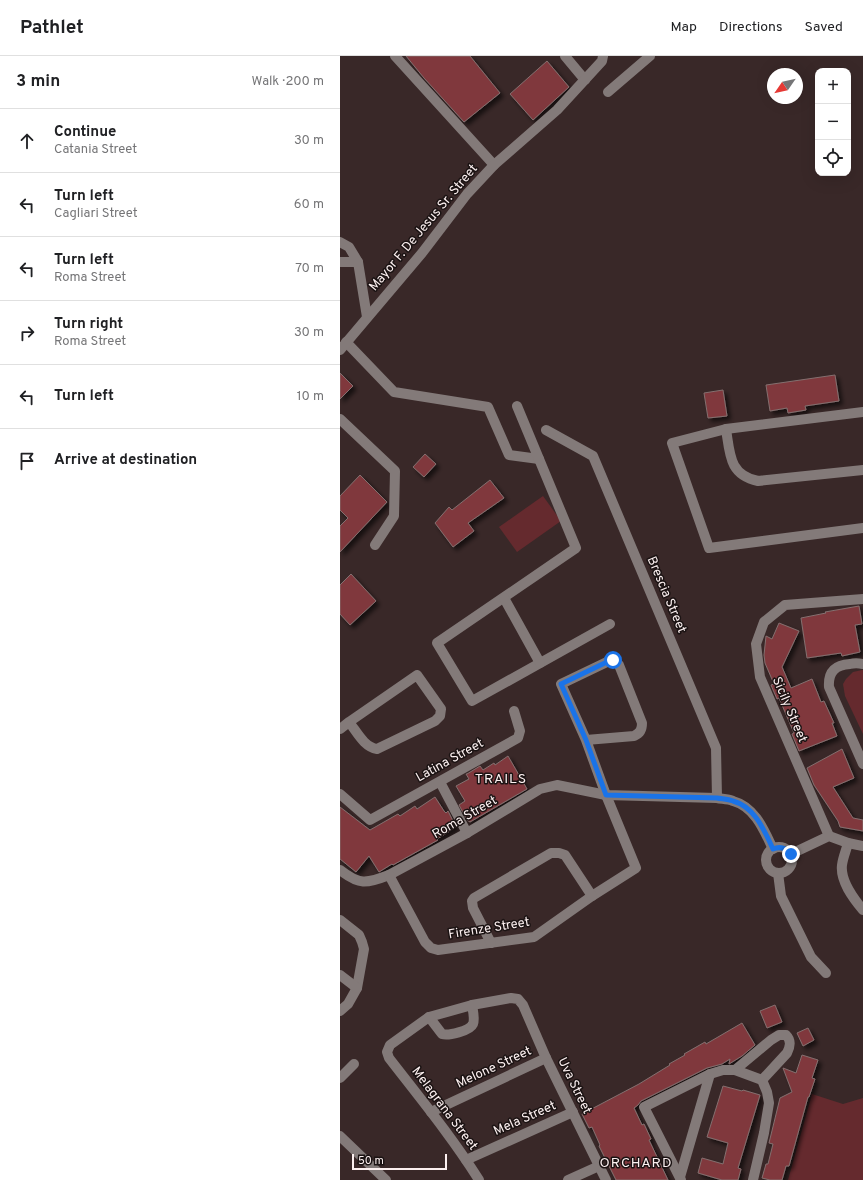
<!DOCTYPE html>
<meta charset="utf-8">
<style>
:root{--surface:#fff;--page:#f2f2f2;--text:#202124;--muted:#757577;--line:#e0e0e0}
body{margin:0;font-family:Overpass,sans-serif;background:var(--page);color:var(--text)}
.controls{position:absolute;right:12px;top:12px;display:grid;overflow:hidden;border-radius:8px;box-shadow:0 4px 16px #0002}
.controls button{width:36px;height:36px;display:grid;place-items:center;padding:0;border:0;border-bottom:1px solid var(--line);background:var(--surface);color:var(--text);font:20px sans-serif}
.compass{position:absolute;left:427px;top:12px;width:36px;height:36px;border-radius:50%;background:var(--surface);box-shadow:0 4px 16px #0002;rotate:236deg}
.scale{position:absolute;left:12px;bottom:10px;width:95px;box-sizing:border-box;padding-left:4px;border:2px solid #fcf0f0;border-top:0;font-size:11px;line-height:14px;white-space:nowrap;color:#fcf0f0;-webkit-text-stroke:3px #1b1313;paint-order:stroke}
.stop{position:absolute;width:12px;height:12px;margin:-9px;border:3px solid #1a73e8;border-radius:50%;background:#fff}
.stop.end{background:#1a73e8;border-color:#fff;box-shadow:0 1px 4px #0008}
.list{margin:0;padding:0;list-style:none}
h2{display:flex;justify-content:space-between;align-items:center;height:52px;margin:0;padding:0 16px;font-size:17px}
h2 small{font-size:13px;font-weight:400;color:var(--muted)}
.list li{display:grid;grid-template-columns:26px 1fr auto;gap:12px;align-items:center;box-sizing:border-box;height:64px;padding:0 16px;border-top:1px solid var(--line)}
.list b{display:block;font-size:15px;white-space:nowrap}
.list p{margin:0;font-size:13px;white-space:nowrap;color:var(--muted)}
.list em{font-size:13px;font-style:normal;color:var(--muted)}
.icon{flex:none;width:22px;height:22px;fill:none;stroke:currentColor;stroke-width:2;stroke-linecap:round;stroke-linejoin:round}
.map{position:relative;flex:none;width:523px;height:1124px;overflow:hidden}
header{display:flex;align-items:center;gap:24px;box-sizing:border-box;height:56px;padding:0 20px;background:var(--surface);border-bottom:1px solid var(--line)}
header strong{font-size:19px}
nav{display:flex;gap:22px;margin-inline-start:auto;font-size:14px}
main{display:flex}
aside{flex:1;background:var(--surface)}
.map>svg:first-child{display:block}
.green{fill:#652a2e}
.building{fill:#80393d;stroke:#846f6f;filter:url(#shadow)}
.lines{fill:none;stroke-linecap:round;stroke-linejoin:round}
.minor{stroke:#837a79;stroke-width:10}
.route{stroke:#1a73e8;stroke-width:5}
.labels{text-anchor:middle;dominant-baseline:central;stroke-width:3;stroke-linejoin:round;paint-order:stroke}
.street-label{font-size:13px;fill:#fcf0f0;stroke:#1b1313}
.neighbourhood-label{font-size:14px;letter-spacing:1px;fill:#fcf0f0;stroke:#1b1313}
</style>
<header>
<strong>Pathlet</strong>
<nav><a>Map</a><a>Directions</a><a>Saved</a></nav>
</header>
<main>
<aside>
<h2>3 min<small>Walk · 200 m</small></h2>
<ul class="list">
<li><svg class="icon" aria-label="ahead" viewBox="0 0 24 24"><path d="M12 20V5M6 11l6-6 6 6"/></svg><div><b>Continue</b><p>Catania Street</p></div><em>30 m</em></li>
<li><svg class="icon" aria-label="left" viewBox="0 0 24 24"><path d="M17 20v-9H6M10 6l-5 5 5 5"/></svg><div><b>Turn left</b><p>Cagliari Street</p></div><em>60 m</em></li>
<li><svg class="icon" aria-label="left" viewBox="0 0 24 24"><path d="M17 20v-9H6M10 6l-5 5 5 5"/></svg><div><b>Turn left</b><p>Roma Street</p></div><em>70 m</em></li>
<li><svg class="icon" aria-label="right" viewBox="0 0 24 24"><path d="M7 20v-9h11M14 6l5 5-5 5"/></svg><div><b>Turn right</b><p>Roma Street</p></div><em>30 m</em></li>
<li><svg class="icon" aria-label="left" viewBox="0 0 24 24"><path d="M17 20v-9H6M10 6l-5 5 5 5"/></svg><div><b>Turn left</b></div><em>10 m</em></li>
<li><svg class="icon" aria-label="arrive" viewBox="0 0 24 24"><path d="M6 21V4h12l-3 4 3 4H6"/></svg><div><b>Arrive at destination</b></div></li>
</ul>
</aside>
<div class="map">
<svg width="523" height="1124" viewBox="0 0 523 1124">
<defs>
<filter id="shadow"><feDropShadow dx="3.5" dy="3.5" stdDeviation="2" flood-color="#0009"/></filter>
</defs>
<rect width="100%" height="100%" fill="#392828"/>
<g class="green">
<path d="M203,440L221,465L177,496L159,471Z"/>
<path d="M522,614H523V678L505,640L503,628L506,623L513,616Z"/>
<path d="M472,1038L503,1048L523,1042V1124H448Z"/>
</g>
<g class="building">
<path d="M66,0H130L160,37L124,66L84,22Z"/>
<path d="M207,5L229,31L193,64L170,38Z"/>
<path d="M0,317L13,330L0,343Z"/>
<path d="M495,319L499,345L465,350L466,354L448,357L447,352L430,355L426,329Z"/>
<path d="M383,334L387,360L368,362L364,337Z"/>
<path d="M85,398L96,408L84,421L73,411Z"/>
<path d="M20,419L47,446L0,496V470L8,462L0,454V440Z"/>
<path d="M150,424L164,442L128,467L134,475L113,491L95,467L109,451L112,454Z"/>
<path d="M11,518L36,545L10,569L0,558V529Z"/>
<path d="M519,550L522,568L515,569L520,596L502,600L501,597L467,602L461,562L486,557L485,556Z"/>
<path d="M439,567L459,575L442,611L451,632L472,623L481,646L484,645L494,667H492L497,680L459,695L452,678L454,677L439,642L437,643L431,629L434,628L425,607L424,599L426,580L432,583Z"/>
<path d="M502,693L514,722L493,731L513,762L523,764V775L500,771L498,765L474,729L467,712Z"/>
<path d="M168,700L187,733L130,766L127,764L119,749L125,745L116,730L129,723L126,718H127L140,710L143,714L154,707L155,709Z"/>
<path d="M95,741L104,755L106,757L108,755L116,771L97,783L98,784L53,809L52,808L39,816L29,800L16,816L0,803V751L30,774L58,758L60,760L75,750L77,753Z"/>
<path d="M435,949L442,966L427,972L420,955Z"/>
<path d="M402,967L415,989L402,1000L389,1008L390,1003L382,1008L367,1012L301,1045L298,1049L294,1052L302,1069L304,1068L311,1083L309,1084L328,1124H276L259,1090L260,1089L252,1071L249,1072L242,1058L299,1028L330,1009L329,1008L345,999L344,998L365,986L366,988Z"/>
<path d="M468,972L474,984L463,990L457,977Z"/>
<path d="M462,999L478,1004L472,1022L475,1023L469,1041H468L449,1110H446L442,1124H430L422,1122L426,1108H428L433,1088L429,1087L440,1042L452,1036L443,1012L456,1017Z"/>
<path d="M383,1030L402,1035L403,1034L420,1039L398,1112L401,1113L398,1124H382L358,1117L362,1102L383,1108L388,1087L367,1081Z"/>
</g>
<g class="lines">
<g class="minor">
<path d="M55,0L154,109"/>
<path d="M225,0L245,24"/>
<path d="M268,36L310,0"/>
<path d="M0,186L9,191L18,206L27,261"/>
<path d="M0,206H18"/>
<path d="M6,286L54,336L148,351L169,399L199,403"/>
<path d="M0,294L82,197L127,138L154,109L217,54L262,5L263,0"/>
<path d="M177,350L236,492L97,587L132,645L270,568"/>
<path d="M523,356L386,373L332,387L369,492L523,472"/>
<path d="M0,363L55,415L54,460L35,489"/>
<path d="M386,373C390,398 389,419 418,425L523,414"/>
<path d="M206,374L253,400L376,692L377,742"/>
<path d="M164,542L200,607"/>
<path d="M523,608C518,607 514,607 510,608C495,609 488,616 489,631L523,708"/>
<path d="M0,673L9,666L77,619L101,653L100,660L95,665L37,693C24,691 17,676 9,666"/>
<path d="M100,726L127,777"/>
<path d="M0,738L30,764L178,682L180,675L174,655"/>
<path d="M489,780L420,621L416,588L424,566L445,549L523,543"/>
<path d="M508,787C506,795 503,801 502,809C500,825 513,842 523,854"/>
<circle cx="439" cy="804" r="13"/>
<path d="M451,798L489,780L508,787L523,790"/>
<path d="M0,814C19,829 26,828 49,819L127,777L200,733L217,729L266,739L377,742C382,743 388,743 393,745C415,751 424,774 433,793"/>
<path d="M438,817L441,840L471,901L486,917"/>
<path d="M49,819L85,886L91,892L98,894L194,881L252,840L296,812L266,739L246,684L221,628L269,605C274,604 276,605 279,609L302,667C302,674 300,677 294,680L246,684"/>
<path d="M0,864L19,879L22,886L24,893L17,932L8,948L0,955"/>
<path d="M151,887L133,852L132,845L134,842L211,797H219L225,799L252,840"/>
<path d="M0,919L17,932"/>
<path d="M89,961L102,978C108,980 130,975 133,968C135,963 133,955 132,949"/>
<path d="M395,1014L431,984L439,979H446C452,985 450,991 447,997L422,1024"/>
<path d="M0,1022L14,1008"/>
<path d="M91,1056L206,1002"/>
<path d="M0,1080L46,1124"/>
<path d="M126,1104L233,1056"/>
<path d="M340,1121L370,1018"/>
<path d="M139,1124C112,1081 80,1042 49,1002L47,996L50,989L89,961L132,949L171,942L178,943L183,949L206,1002L266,1124"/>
<path d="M228,1124L259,1110"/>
<path d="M341,1124L304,1051L370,1018L383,1014H395L422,1024L427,1036L429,1047L424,1077L413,1124"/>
</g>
</g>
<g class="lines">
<path class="route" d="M273,604L269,605L221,628L246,684L266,739L377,742C382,743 388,743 393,745C415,751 424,774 433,793C440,790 446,792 451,798"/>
</g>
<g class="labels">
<g class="street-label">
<text transform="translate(84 172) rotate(-50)">Mayor F. De Jesus Sr. Street</text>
<text transform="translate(326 539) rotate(67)">Brescia Street</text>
<text transform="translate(449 654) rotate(67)">Sicily Street</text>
<text transform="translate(110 705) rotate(-29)">Latina Street</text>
<text transform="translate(125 762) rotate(-30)">Roma Street</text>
<text transform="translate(149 873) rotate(-9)">Firenze Street</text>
<text transform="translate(154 1012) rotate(-25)">Melone Street</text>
<text transform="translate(234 1030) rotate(64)">Uva Street</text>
<text transform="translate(104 1053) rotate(53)">Melagrana Street</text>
<text transform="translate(185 1063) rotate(-24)">Mela Street</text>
</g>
<g class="neighbourhood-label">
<text x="161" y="723">TRAILS</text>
<text x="296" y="1107">ORCHARD</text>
</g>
</g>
</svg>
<div class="controls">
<button>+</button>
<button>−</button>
<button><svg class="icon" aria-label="locate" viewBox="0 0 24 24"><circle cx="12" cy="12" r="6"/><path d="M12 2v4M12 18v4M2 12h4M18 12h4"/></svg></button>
</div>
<svg class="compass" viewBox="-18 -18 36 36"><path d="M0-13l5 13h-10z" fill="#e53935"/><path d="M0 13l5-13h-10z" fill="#757577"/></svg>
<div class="scale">50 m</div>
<div class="stop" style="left:273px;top:604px"></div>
<div class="stop end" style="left:451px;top:798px"></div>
</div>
</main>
